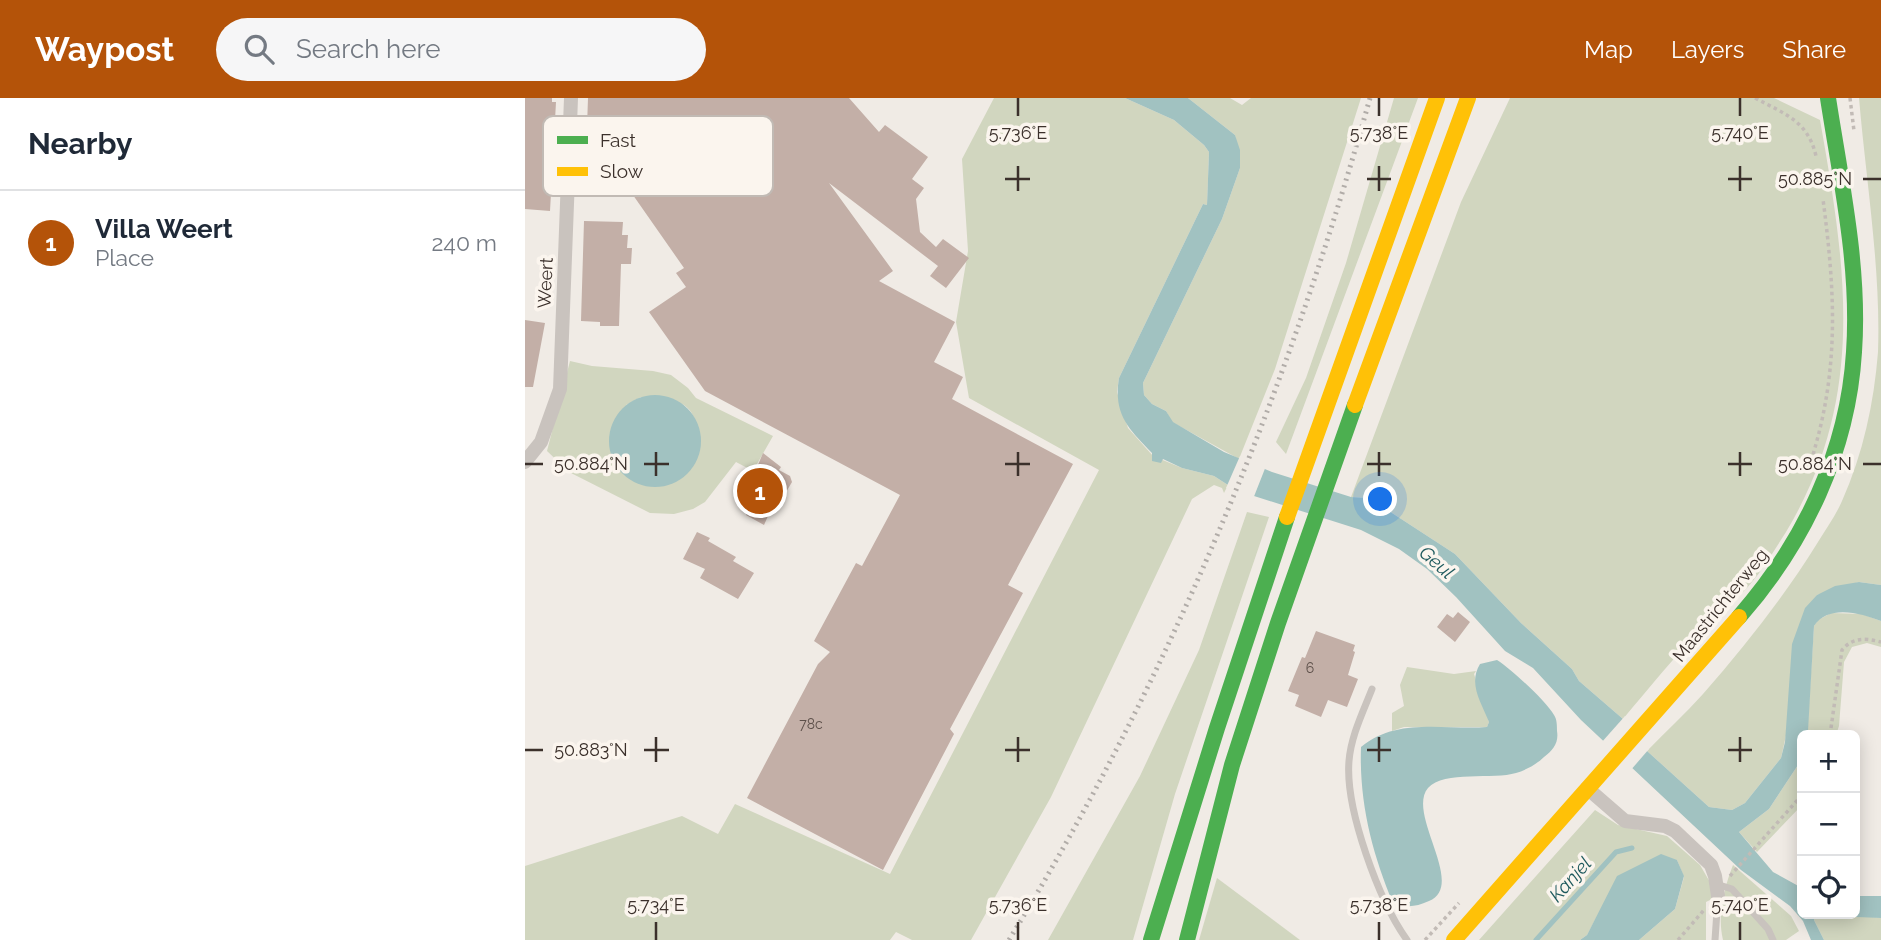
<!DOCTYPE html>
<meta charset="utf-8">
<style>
:root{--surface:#fff;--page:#f6f6f7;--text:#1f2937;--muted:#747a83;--line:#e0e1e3;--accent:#b45309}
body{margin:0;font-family:Raleway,sans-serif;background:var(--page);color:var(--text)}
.controls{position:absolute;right:21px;bottom:21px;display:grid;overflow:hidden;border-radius:10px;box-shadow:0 4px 18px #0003}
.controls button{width:63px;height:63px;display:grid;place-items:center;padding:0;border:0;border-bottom:2px solid var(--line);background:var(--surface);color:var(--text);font:35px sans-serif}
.you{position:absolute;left:856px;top:402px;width:24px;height:24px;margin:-18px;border:5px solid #fff;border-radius:50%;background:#1a73e8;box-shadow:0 0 0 10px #1a73e833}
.badge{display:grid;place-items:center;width:46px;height:46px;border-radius:50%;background:var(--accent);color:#fff;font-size:23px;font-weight:700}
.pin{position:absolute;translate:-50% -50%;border:4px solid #fff;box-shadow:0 2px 7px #0006}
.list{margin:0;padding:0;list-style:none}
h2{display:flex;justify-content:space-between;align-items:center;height:91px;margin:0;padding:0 28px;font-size:30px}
h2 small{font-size:23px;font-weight:400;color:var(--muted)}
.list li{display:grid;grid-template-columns:46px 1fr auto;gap:21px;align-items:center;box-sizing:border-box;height:105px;padding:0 28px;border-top:2px solid var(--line)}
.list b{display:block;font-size:26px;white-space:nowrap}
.list p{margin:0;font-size:23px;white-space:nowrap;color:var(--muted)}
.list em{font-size:23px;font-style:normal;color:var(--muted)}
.icon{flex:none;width:38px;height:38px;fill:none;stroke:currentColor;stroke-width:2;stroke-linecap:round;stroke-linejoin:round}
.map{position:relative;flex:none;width:1356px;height:842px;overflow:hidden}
header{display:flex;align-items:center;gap:42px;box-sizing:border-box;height:98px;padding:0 35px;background:var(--accent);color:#fff}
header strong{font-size:33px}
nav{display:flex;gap:38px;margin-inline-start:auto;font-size:24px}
.search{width:490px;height:63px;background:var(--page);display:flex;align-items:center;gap:18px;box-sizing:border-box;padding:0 24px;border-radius:38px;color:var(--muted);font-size:26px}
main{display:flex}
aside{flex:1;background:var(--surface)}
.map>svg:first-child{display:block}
.green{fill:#d1d6bf;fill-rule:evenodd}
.water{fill:#a1c2c1}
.pier{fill:#f0ebe5}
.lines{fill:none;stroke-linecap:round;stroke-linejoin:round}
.stream{stroke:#a1c2c1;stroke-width:5}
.building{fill:#c3afa7}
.path{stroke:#c2bbb6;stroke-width:3.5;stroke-dasharray:3.5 3.5;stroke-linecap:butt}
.lane{stroke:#c9c3be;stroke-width:7}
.street{stroke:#c9c3be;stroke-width:14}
.fast{stroke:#4caf50;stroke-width:16}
.slow{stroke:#ffc107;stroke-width:16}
.rail{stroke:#b1aca8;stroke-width:5;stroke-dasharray:2 5;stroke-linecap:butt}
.ticks{fill:none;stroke:#3b302b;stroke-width:2.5}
.labels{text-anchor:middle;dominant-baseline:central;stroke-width:7;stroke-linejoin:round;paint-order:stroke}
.number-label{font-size:14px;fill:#5d504a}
.street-label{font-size:18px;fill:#3b302b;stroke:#fbf5ee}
.water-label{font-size:19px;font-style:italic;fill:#1f5a5e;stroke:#fbf5ee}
.key{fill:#fbf5ee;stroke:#c1bab4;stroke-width:2}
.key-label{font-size:19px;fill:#3b302b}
.ticks-label{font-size:18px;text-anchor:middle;fill:#3b302b;stroke:#fbf5ee;stroke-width:7;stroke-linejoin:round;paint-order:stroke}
</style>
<header>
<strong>Waypost</strong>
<div class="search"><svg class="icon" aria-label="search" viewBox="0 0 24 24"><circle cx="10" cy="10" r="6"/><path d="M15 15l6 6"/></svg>Search here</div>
<nav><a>Map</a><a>Layers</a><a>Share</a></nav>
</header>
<main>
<aside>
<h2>Nearby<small></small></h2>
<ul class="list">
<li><span class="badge">1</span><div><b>Villa Weert</b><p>Place</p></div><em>240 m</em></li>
</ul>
</aside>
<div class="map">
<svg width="1356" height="842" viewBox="0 0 1356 842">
<rect width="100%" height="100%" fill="#f0ebe5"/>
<g class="green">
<path d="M469,0H600L649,22L679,47L684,54L682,107L678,106L594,280L592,294L603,330L628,358L657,370L689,378L703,387L699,395L697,390L689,387L667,401L526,699L446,842H387L371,834L365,842H0V768L157,718L193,736L210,706L365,776L574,372L444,300L431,224L443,153L437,61Z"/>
<path d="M663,0H705L717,7L726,0H836L750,271L714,361L647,324L641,313L627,306L619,297L618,285L697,121L715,70L710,37Z"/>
<path d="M869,0H893L761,356L751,344L781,280L821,165Z"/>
<path d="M985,0H1249L1295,22C1321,169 1342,299 1261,434C1248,454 1235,477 1218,494C1206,507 1191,517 1178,529C1150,558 1124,590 1098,621L1054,583L1047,571L996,525L930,456L844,400L826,399L936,104Z"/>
<path d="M1334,0H1356V487L1334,484L1292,497L1256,660L1220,705L1207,712L1184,709L1122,653C1140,634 1160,616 1178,596C1220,548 1259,499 1293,444C1301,431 1311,417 1317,403C1338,356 1349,305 1353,254C1356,172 1341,82 1334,0Z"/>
<path d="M45,263L67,268L128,273L146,277L163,290L171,300L248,338L228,373L211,364L180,404L168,411L149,416L125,415L44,374L22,353ZM116,299C128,301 149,301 159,307C168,313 170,322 172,331C180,359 163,381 136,388L101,307Z"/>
<path d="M722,414L744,419L650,696L608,842H523L615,678L674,552Z"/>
<path d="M1306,515L1337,516L1356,523V549L1342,545L1327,549L1319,564L1314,628L1311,637H1282L1289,528L1293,522Z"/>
<path d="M882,569L929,576L951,573L949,576L964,624L962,629H879L867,633V615L879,608L875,587Z"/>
<path d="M1277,656V707L1232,754L1214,734L1244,711L1273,667Z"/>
<path d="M1070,712L1093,727L1142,738L1175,767L1193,798L1181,804V842H1114L1150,811L1159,779L1152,762L1077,809L1062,837L1055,842H954Z"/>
<path d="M1208,767L1266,818L1274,833L1261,842H1198C1192,817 1199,790 1208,767Z"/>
<path d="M692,780L775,842H674Z"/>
<path d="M1290,816C1312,816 1334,817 1356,820V842H1299L1289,822Z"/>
</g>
<g class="water">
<path d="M600,0H663L710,37L715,52V70L697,121L618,285L619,297L627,306L641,313L648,324L699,354L747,374L826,399L844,400L930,456L996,525L1047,571L1054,583L1098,621L1122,653L1184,709L1207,712L1220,705L1256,660L1260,644L1267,546L1280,510L1292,497L1310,488L1334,484L1356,487V523C1336,515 1303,506 1289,528L1283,633L1282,637H1277V656L1273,667L1244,711L1214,734L1248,774L1277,790V816H1290L1289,822L1299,842H1286L1278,823L1265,808L1216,772L1056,622L1008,570L980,553L931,499L902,471L874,451L836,432L729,398L703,387L689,378L657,370L638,361L636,365L627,363V355C604,331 588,317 594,280L678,106L682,107L684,54L679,47L649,22Z"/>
<circle cx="130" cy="343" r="46"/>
<path d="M972,562C986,571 1021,603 1029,617C1032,621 1032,628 1032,633C1034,645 1028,652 1019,659C1012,666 1001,672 991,675C969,682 919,672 903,690C881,716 942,787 904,803C890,809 882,810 868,805C847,755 834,704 836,649C872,619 918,632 962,629L964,624C956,604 943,586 955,566Z"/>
<path d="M1136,756L1152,762L1159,778L1150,811L1114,842H1055L1062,837L1092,778Z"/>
<path d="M1330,798H1356V820L1332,819L1321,816H1330Z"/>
</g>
<g class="pier">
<path d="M715,358L741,368L728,401L701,390Z"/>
<path d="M1100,618L1124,651L1105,673L1076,645Z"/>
</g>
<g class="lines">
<path class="stream" d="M1011,842L1091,754L1107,750"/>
</g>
<g class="building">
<path d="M0,0H27V4H31L25,113L0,111Z"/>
<path d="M63,0H324L354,34L360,27L403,59L387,81L399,90L391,101L395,134L411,149L418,141L444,160L421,190L405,178L413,168L304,85L368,173L354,183L430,224L409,264L438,279L427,301L548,366L483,487L498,495L425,631L429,636L358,772L222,700L293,566L305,554L289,543L331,465L337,468L375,397L180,293L124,214L161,189L151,175L159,170L87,67L111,50L93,24L83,30L75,18L62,29Z"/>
<path d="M59,123L98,124L97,137H103L102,150H107L106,166H96L94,228H75V224L56,223Z"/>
<path d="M0,222L20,225L8,289H0Z"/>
<path d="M238,355L256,369L254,372L265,378L267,384L248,416L243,418L239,427L221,417L225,411L210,402L219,385L224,388Z"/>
<path d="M172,434L185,440L183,443L211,459L208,463L229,475L213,501L175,480L180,471L158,461Z"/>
<path d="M933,514L945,524L930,544L912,529L922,516L928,520Z"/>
<path d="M791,533L830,547L828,553L830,554L823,577L833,581L822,609L803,602L796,619L770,608L774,597L763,593L777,559L780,560Z"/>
</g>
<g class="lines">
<g class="path">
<path d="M1230,0C1260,16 1283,23 1291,58"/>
<path d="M1325,0L1329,33"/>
<path d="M1286,363C1315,271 1310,194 1298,101"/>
<path d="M1305,637L1317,552C1328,539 1340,540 1356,544"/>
<path d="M1205,778L1277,697"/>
<path d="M900,842L934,805"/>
<path d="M1153,842L1179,812"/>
</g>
<g class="lane">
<path d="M847,591C838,614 826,638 824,663C820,711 854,803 882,842"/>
<path d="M1191,786L1207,791L1243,831L1248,842"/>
<path d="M1190,842L1193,798"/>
</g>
<g class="street">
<path d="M0,364L16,344L35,291L46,0"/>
<path d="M1062,690L1100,723L1140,728L1150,733L1186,767L1190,778L1193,798"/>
</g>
<g class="fast">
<path d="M1214,519C1279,445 1323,353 1329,254C1335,169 1316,84 1303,0"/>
<path d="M626,842L692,630L762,419"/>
<path d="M662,842L707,667L753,525L830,307"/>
</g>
<g class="slow">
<path d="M830,307L943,0"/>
<path d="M762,419L912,0"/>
<path d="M929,842L1214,519"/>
</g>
<path class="rail" d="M484,842C644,581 763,294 845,0"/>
</g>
<path class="ticks" d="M493,0V18M854,0V18M1215,0V18M493,68V93M854,68V93M1215,68V93M480,81H505M842,81H866M1203,81H1227M1338,81H1356M131,354V378M493,354V378M854,354V378M1215,354V378M0,366H18M119,366H144M480,366H505M842,366H866M1203,366H1227M1338,366H1356M131,639V664M493,639V664M854,639V664M1215,639V664M0,652H18M119,652H144M480,652H505M842,652H866M1203,652H1227M131,824V842M493,824V842M854,824V842M1215,824V842"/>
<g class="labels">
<g class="number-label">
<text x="785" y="570">6</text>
<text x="286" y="626">78c</text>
</g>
<g class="street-label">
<text transform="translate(20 185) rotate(-87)">Weert</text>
<text transform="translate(1195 507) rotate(-51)">Maastrichterweg</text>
</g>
<g class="water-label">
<text transform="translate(912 464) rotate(41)">Geul</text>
<text transform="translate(1045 781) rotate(-48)">Kanjel</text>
</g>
</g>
<rect x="18" y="18" width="230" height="80" rx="10" class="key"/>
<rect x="32" y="38" width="31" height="8" fill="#4caf50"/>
<rect x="32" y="69" width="31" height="9" fill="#ffc107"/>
<g class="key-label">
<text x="75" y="49">Fast</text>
<text x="75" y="80">Slow</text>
</g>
<g class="ticks-label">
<text x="493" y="41">5.736°E</text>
<text x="854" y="41">5.738°E</text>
<text x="1215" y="41">5.740°E</text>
<text x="1290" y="87">50.885°N</text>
<text x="66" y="372">50.884°N</text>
<text x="1290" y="372">50.884°N</text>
<text x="66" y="658">50.883°N</text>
<text x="131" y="813">5.734°E</text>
<text x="493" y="813">5.736°E</text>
<text x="854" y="813">5.738°E</text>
<text x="1215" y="813">5.740°E</text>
</g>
</svg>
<div class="controls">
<button>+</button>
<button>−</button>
<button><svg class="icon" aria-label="locate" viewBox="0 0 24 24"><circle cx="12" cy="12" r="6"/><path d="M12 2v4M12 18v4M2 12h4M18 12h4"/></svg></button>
</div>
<div class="you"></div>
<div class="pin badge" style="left:235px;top:393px">1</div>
</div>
</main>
